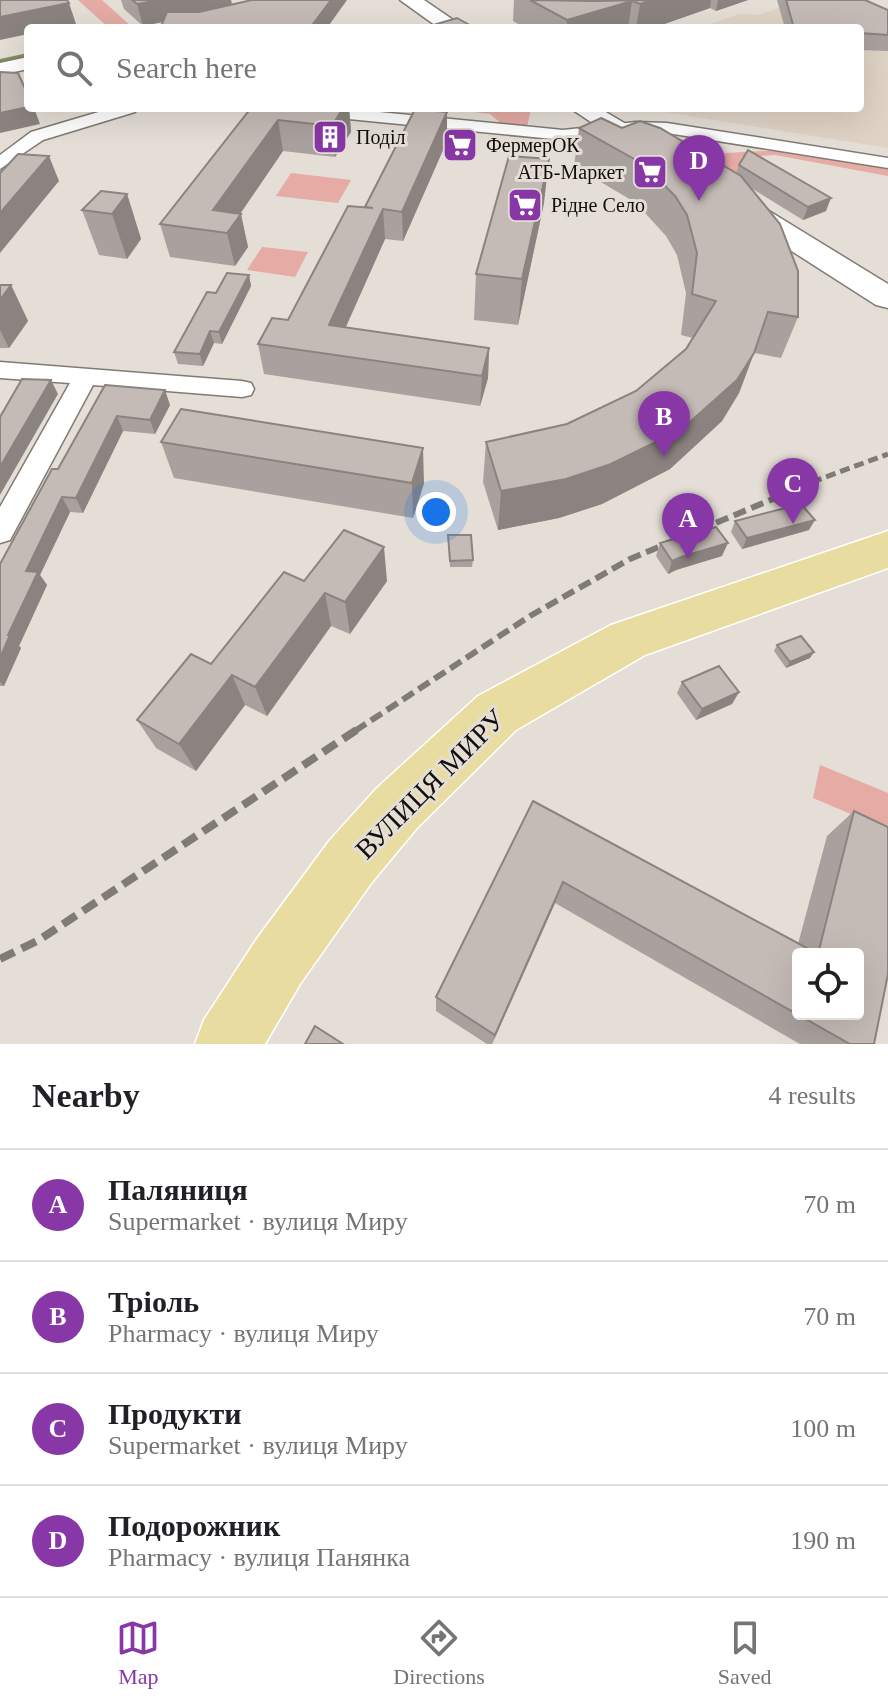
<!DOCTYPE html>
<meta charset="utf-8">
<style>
:root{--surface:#fff;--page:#f6f6f6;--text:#202124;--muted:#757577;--line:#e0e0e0;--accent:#8837a6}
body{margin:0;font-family:Georgia,serif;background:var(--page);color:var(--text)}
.controls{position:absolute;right:24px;bottom:24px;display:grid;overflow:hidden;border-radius:8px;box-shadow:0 8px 32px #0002}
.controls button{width:72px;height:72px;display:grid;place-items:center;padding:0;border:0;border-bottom:2px solid var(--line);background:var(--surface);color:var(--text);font:40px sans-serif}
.you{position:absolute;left:436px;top:512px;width:28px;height:28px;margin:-20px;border:6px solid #fff;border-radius:50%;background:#1a73e8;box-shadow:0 0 0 12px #1a73e833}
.badge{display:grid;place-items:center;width:52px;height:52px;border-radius:50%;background:var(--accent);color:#fff;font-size:26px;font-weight:700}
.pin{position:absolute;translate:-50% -66px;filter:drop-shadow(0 2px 4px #0008)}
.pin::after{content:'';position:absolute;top:42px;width:28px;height:24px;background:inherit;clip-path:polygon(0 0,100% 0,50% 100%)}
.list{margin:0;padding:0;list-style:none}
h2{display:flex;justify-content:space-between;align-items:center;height:104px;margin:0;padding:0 32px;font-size:34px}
h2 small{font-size:26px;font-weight:400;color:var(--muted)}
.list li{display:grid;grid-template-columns:52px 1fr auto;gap:24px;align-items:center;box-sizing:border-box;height:112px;padding:0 32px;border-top:2px solid var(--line)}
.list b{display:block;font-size:30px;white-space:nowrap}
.list p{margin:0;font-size:26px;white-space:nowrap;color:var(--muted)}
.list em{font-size:26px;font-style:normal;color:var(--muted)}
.icon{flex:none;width:44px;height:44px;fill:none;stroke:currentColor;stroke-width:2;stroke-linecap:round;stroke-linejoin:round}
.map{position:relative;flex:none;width:888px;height:1044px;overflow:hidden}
.search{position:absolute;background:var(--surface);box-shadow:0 8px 32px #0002;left:24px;right:24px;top:24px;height:88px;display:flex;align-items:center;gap:20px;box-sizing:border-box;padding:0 28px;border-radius:8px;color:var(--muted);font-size:30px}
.sheet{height:552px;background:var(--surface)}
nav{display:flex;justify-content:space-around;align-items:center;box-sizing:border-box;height:112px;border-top:2px solid var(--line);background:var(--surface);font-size:22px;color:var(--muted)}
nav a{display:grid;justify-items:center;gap:4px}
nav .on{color:var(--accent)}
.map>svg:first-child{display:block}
.built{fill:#dfd3c5}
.green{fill:#e5aba4}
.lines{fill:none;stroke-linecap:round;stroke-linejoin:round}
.stream{stroke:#82905a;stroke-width:4}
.minor-casing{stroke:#817b74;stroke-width:3}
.tertiary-casing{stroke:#817b74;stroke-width:3}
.secondary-casing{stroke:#817b74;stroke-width:3}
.primary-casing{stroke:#fff;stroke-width:3}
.minor{fill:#fff;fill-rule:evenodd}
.tertiary{fill:#fff;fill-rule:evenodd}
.secondary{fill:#fff;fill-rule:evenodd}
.primary{fill:#e9dca0;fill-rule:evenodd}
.rail-far2{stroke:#807b76;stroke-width:5;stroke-dasharray:10 5;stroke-linecap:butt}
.rail-far1{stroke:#807b76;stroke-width:6;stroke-dasharray:13 6;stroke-linecap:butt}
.rail{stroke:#807b76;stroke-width:8;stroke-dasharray:16 8;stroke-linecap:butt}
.wall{fill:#a9a19d}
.shaded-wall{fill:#8a837f}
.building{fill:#c5bbb6;stroke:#8a837f;stroke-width:2}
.labels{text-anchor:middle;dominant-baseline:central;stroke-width:6;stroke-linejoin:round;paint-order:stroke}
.far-poi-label{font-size:20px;fill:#120f0d;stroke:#e4ded6;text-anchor:start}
.near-street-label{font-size:28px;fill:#120f0d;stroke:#e4ded6}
</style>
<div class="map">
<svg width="888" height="1044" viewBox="0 0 888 1044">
<rect width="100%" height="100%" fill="#e4ded6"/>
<path class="built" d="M799,0L888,18V148L639,108H860V28H697L740,14L760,15Z"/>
<g class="green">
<path d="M78,0H102L131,26L109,28Z"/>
<path d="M475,108L531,109L527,127L503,125L490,114L474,112Z"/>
<path d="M782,150L888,168V176L775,155L741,157L757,167L726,177L686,155Z"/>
<path d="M291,173L351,180L338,203L276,196Z"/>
<path d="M262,247L308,252L295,277L247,270Z"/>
<path d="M820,765L888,793V830L813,798Z"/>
</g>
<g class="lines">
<path class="stream" d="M0,61L28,55"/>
<g class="minor-casing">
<g id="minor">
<path d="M112,108H137L135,112L43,140L0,169V155L31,132Z"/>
<path d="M279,108H338L563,130L636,122L667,123L888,158V168L667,133L636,132L563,140L287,113Z"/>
<path d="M0,362L242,381L251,383L254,389L251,395L242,397L93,385L10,540L0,543V507L70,383L0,378Z"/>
</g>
</g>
<g class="tertiary-casing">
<path id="tertiary" d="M28,57V69L0,75V63Z"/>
</g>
<g class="secondary-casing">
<g id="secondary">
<path d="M400,0H424L465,28H439Z"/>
<path d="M570,108H599L658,143L662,149L658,155H640Z"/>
<path d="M736,194L746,197L888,284V308L876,305L726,209L722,203L726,197Z"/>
</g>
</g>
<g class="primary-casing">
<path id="primary" d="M888,531V568L645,655L516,730L417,828L372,882L300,984L265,1044H195L204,1020L256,940L330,840L377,788L478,696L611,625Z"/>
</g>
<use href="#minor" class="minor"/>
<use href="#tertiary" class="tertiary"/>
<use href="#secondary" class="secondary"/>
<use href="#primary" class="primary"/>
<path class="rail-far2" d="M812,482L888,454"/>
<path class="rail-far1" d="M355,731L530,616L630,559L818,480"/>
<path class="rail" d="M0,959L39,940L358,729"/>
</g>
<g class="wall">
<path d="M121,0H231L232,4L327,28H162L163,22L143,26L124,9Z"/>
<path d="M514,0H748L716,11L710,8L653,28H525L513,21Z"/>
<path d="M777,0H865L888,10V51L860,50V28H785Z"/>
<path d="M251,108H349L351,132L335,157L283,151L240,214L248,247L235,266L170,257L160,224Z"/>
<path d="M447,112V141L403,241L385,239L345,328L489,348L488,378L480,406L264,374L258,344L288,320L365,207Z"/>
<path d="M579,128H622L736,173L739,165L826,211L803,220L751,188L798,317L781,358L754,353L739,393L722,421L670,469L602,504L559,518L498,530L483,482L486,442L567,424L636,391L686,349L693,338L681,335L686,293L677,255L666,236L636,203L574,166Z"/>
<path d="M127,194L141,239L127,259L99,255L82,210Z"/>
<path d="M544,203L518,325L474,320L476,274Z"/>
<path d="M249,275L251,286L222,344L214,343L203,366L178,364L174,352L216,293Z"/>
<path d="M0,285H11L28,321L9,348H0Z"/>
<path d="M105,385L170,405L155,434L123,431L83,513L70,512L40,575L47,585L19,646L21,648L4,686H0V564L58,469Z"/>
<path d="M161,442L424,483L413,518L174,478Z"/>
<path d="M735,521L809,530L742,549L731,532Z"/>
<path d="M448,535L473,560L472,567H450Z"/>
<path d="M660,543L722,556L676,570L668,574L656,556Z"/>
<path d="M304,581H387L350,634L331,626L267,716L245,705L196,771L156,748L137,720L211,664Z"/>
<path d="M777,645L810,658L786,668L774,651Z"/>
<path d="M682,682L739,692L732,704L696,720L677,693Z"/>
<path d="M533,801L798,944L827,836L854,811L874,1044H800L555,903L492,1044H487L436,1011V997Z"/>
</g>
<g class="shaded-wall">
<path d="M159,0H231L232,7L143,26L137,4Z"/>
<path d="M331,0H347L327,28H310Z"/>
<path d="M566,0H642L632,1L628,28H567Z"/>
<path d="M652,0H711L710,8L653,28H636L640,4Z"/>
<path d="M718,0H748L716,11Z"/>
<path d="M69,3L76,24L57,28H28V34L0,40V17Z"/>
<path d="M28,107V108H34L40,124L0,133V113Z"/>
<path d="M343,108H349L351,132L335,157L332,126Z"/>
<path d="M447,112V141L403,241L402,212Z"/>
<path d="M278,120L283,151L227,233L213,210Z"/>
<path d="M49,156L59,181L0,253V213Z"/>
<path d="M549,159L544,203L518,325L522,279Z"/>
<path d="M127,194L141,239L127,259L112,214Z"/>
<path d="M831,198L826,211L803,220L808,207Z"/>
<path d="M383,209L385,239L333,356L329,325Z"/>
<path d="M241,214L248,247L235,266L227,233Z"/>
<path d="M249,275L251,286L222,344L219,332Z"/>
<path d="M11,285L28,321L9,348L0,330V300Z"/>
<path d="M210,331L214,343L203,366L200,354Z"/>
<path d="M489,348L488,378L480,406L482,376Z"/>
<path d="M754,353L739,393L722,421L670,469L602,504L559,518L498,530L501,491Z"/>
<path d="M51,380L58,394L0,495V467Z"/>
<path d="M165,390L170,405L155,434L150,420Z"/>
<path d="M117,416L123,431L83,513L76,498Z"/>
<path d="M423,448L424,483L413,518L412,483Z"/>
<path d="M62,497L70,512L40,575L47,585L19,646L21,648L4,686L0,682V658L26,571Z"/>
<path d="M815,520L809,530L742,549L747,538Z"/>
<path d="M728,543L722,556L676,570L668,574L672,561L681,557Z"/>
<path d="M384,547L387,581L350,634L345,602Z"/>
<path d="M325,593L331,626L267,716L255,687Z"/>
<path d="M814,652L810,658L786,668L790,662Z"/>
<path d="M232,675L245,705L196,771L179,744Z"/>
<path d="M739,692L732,704L696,720L702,709Z"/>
<path d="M563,882L555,903L492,1044L495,1035Z"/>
</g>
<g class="building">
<path d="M0,0H67L69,3L0,17Z"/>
<path d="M132,0H159L137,4Z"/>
<path d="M252,0H331L310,28H163L161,26L167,12H199Z"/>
<path d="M530,0L592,1L652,0L640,4L632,1L567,20Z"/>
<path d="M786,0H865L888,10V35L860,33V28H794Z"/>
<path d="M457,18L475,28H423Z"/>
<path d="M0,72L18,73L28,95V107L0,113Z"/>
<path d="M251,108H343L332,126L278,120L213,210L241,214L227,233L160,224Z"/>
<path d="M415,109L447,112L402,212L383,209L329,325L489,348L482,376L258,344L272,318L288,320L348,206L373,208L365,207Z"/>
<path d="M601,118L622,128L640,121L660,128L741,176L780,224L798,271V317L768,312L754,353L737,380L682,429L611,464L566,479L501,491L486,442L567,424L636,391L686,349L716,301L692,294L697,253L687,215L675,196L643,164L579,128Z"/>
<path d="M748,150L831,198L808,207L739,165Z"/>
<path d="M18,154L49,156L0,213V173Z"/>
<path d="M509,156L549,159L522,279L476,274Z"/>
<path d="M101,191L127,194L112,214L82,210Z"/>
<path d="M227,273L249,275L219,332L210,331L200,354L174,352L207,292L216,293Z"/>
<path d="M0,285H11L0,300Z"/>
<path d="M22,379L51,380L0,467V417Z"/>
<path d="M105,385L165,390L150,420L117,416L76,498L62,497L26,571L38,572L8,635H10L0,658V564L52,469H58Z"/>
<path d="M181,409L423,448L412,483L161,442Z"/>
<path d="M801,504L815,520L747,538L735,521Z"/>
<path d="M716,527L728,543L681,557L672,561L660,543Z"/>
<path d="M344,530L384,547L345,602L325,593L255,687L232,675L179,744L137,720L191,654L211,664L284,572L304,581Z"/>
<path d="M448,535H471L473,560L450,561Z"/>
<path d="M801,636L814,652L790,662L777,645Z"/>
<path d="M719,666L739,692L702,709L682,682Z"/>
<path d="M533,801L818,954H798V1014H858V954H818L854,811L888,827V974L874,1044H850L563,882L495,1035L436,997Z"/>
<path d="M315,1026L343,1044H305Z"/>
</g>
<defs>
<g id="building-square" transform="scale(1.8)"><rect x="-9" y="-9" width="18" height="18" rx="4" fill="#8837a6" stroke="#e4ded6"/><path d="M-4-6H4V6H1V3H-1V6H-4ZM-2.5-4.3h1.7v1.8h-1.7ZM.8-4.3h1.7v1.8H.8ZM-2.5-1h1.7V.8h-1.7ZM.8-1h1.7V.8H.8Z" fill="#fff"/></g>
<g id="supermarket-square" transform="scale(1.8)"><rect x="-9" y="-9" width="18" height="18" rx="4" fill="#8837a6" stroke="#e4ded6"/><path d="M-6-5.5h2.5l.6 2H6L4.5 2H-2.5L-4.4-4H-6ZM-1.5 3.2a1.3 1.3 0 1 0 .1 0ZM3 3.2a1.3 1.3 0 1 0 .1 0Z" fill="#fff"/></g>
</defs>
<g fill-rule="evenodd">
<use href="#building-square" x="330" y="137"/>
<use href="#supermarket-square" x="460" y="145"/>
<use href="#supermarket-square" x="650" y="172"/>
<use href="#supermarket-square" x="525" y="205"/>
</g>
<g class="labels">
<g class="far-poi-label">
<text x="356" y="137">Поділ</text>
<text x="486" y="145">ФермерОК</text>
<text x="624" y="172" text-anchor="end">АТБ-Маркет</text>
<text x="551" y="205">Рідне Село</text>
</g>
<g class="near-street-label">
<text transform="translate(430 784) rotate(-45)">ВУЛИЦЯ МИРУ</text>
</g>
</g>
</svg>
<div class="controls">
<button><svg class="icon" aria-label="locate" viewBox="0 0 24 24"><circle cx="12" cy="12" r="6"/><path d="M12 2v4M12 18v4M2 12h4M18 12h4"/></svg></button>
</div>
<div class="you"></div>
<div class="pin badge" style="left:688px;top:559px">A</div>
<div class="pin badge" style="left:664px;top:457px">B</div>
<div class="pin badge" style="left:793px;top:524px">C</div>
<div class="pin badge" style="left:699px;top:201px">D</div>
<div class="search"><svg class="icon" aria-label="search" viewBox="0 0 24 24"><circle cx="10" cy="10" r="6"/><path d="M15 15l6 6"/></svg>Search here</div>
</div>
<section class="sheet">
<h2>Nearby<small>4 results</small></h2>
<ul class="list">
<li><span class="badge">A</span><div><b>Паляниця</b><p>Supermarket · вулиця Миру</p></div><em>70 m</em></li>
<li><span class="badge">B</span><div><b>Тріоль</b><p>Pharmacy · вулиця Миру</p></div><em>70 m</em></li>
<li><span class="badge">C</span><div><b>Продукти</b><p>Supermarket · вулиця Миру</p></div><em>100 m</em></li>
<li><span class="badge">D</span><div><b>Подорожник</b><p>Pharmacy · вулиця Панянка</p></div><em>190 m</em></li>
</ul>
</section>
<nav>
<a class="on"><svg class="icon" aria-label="map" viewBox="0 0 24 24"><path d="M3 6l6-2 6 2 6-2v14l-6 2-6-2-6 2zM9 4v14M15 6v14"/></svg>Map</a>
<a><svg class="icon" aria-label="directions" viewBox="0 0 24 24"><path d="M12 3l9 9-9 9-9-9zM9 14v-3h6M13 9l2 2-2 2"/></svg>Directions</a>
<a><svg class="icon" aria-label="saved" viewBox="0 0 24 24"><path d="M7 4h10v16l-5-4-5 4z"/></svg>Saved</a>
</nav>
